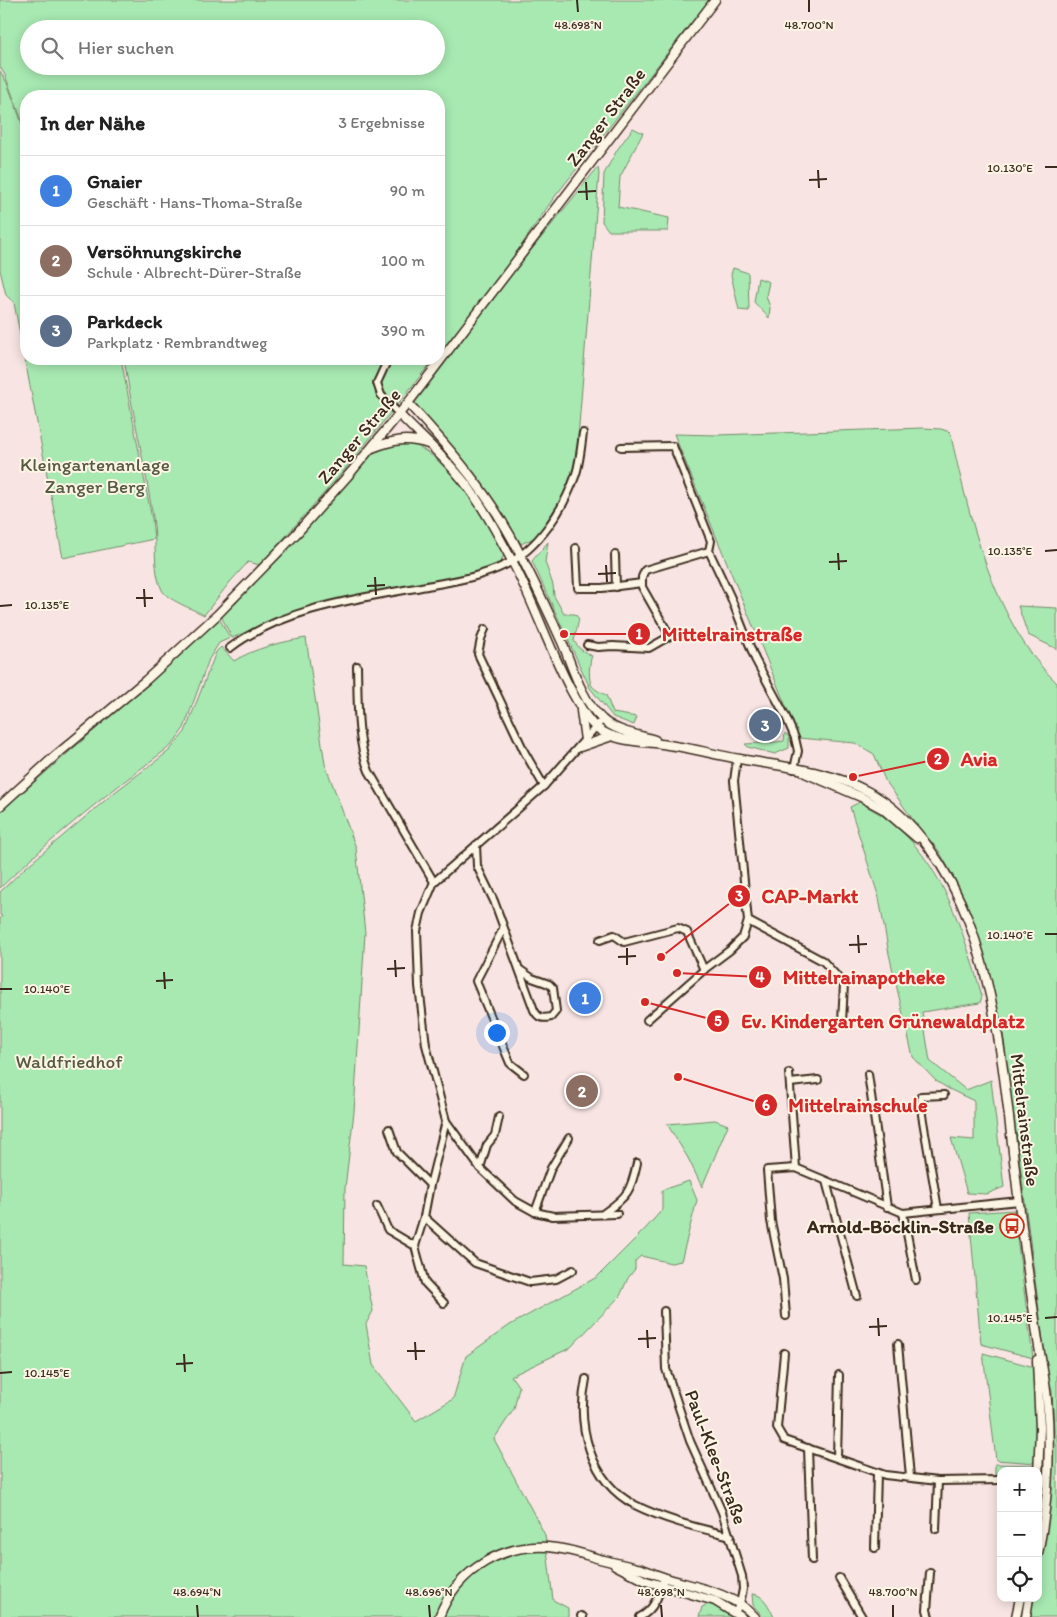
<!DOCTYPE html>
<html lang="de">
<meta charset="utf-8">
<style>
:root{--surface:#fff;--page:#f2f2f2;--text:#222;--muted:#767676;--line:#e0e0e0;--accent:#c8321e}
body{margin:0;font-family:Itim,sans-serif;background:var(--page);color:var(--text)}
.controls{position:absolute;right:15px;bottom:15px;display:grid;overflow:hidden;border-radius:10px;box-shadow:0 2px 12px #0003}
.controls button{width:45px;height:45px;display:grid;place-items:center;padding:0;border:0;border-bottom:1px solid var(--line);background:var(--surface);color:var(--text);font:25px sans-serif}
.you{position:absolute;left:496px;top:1032px;width:18px;height:18px;margin:-12px;border:4px solid #fff;border-radius:50%;background:#1a73e8;box-shadow:0 0 0 8px #1a73e833}
.badge{display:grid;place-items:center;width:32px;height:32px;border-radius:50%;background:var(--accent);color:#fff;font-size:16px;font-weight:700}
.pin{position:absolute;translate:-50% -50%;border:2px solid #fff;box-shadow:0 1px 5px #0006}
.list{margin:0;padding:0;list-style:none}
h2{display:flex;justify-content:space-between;align-items:center;height:65px;margin:0;padding:0 20px;font-size:21px}
h2 small{font-size:16px;font-weight:400;color:var(--muted)}
.list li{display:grid;grid-template-columns:32px 1fr auto;gap:15px;align-items:center;box-sizing:border-box;height:70px;padding:0 20px;border-top:1px solid var(--line)}
.list b{display:block;font-size:19px;white-space:nowrap}
.list p{margin:0;font-size:16px;white-space:nowrap;color:var(--muted)}
.list em{font-size:16px;font-style:normal;color:var(--muted)}
.icon{flex:none;width:28px;height:28px;fill:none;stroke:currentColor;stroke-width:2;stroke-linecap:round;stroke-linejoin:round}
.map{position:relative;flex:none;width:1057px;height:1617px;overflow:hidden}
.search{position:absolute;background:var(--surface);box-shadow:0 2px 12px #0003;left:20px;top:20px;width:425px;height:55px;display:flex;align-items:center;gap:12px;box-sizing:border-box;padding:0 18px;border-radius:28px;color:var(--muted);font-size:19px}
.panel{position:absolute;background:var(--surface);box-shadow:0 2px 12px #0003;left:20px;top:90px;width:425px;height:275px;border-radius:20px}
.map>svg:first-child{display:block}
.green{fill:#a8e9b2;stroke:#728a68;fill-rule:evenodd}
.lines{fill:none;stroke-linecap:round;stroke-linejoin:round}
.minor-casing{stroke:#3b2a1e;stroke-width:10}
.tertiary-casing{stroke:#3b2a1e;stroke-width:11}
.minor{stroke:#fcf5e5;stroke-width:6}
.tertiary{stroke:#fcf5e5;stroke-width:8}
.ticks{fill:none;stroke:#3b2a1e;stroke-width:2}
.labels{text-anchor:middle;dominant-baseline:central;stroke-width:4;stroke-linejoin:round;paint-order:stroke}
.street-label{font-size:19px;fill:#3b2a1e;stroke:#fcf5e5}
.park-label{font-size:19px;fill:#565a43;stroke:#fcf5e5}
.poi-label{font-size:19px;font-weight:bold;fill:#3b2a1e;stroke:#fcf5e5;text-anchor:end}
.ticks-label{font-size:12px;text-anchor:middle;fill:#3b2a1e;stroke:#fcf5e5;stroke-width:4;stroke-linejoin:round;paint-order:stroke}
.leader{fill:none;stroke:#d62828;stroke-width:2}
.callout-dot{fill:#d62828;stroke:#fcf5e5;stroke-width:2}
.mark-label{font-size:15px;text-anchor:middle;font-weight:bold;fill:#fff}
.callout-label{font-size:20px;text-anchor:middle;font-weight:bold;fill:#d62828;stroke:#fcf5e5;stroke-width:4;stroke-linejoin:round;paint-order:stroke}
</style>
<div class="map">
<svg width="1057" height="1617" viewBox="0 0 1057 1617">
<rect width="100%" height="100%" fill="#f8e5e3"/>
<filter id="ink" filterUnits="userSpaceOnUse"><feTurbulence type="fractalNoise" baseFrequency=".02" numOctaves="2"/><feDisplacementMap in="SourceGraphic" scale="10" xChannelSelector="R" yChannelSelector="G"/><feConvolveMatrix kernelMatrix="1 2 1 2 8 2 1 2 1" color-interpolation-filters="sRGB"/></filter>
<g filter="url(#ink)">
<g class="green">
<path d="M0,0H709L553,199L497,281L439,353V96H26V131L5,75L0,67ZM29,29H436V66H29Z"/>
<path d="M0,71L7,83L26,134V359H121L152,519L154,539L63,558L14,303L6,295L0,270Z"/>
<path d="M633,128L643,133L620,177L618,207L669,218L668,231H609L602,222L604,174L617,150Z"/>
<path d="M598,167L599,174L576,463L561,500L536,537L521,544L477,479L415,403L512,274Z"/>
<path d="M733,268L748,273L749,311L739,310L731,275Z"/>
<path d="M758,278L769,282L766,296L770,307L769,318L754,302Z"/>
<path d="M124,359H434L342,473L260,565L248,562L230,582L204,615C193,609 167,600 162,590C152,571 157,538 153,517C145,464 132,412 124,359Z"/>
<path d="M923,428L941,429L950,432C969,515 993,623 1057,683V1617H1029L1034,1598H1038V1576L1046,1533L1054,1431L1052,1390L1047,1371L1002,1026L977,932L959,887L939,851L916,824L885,780L874,754L855,743L799,738L674,434L718,435Z"/>
<path d="M411,443C452,461 479,512 503,548L504,554L502,560L494,568L463,579L301,612L267,623L232,638L221,616L278,560L372,454C387,443 394,444 411,443Z"/>
<path d="M548,542L545,562L553,585L554,596L564,614H575L579,619L574,641L580,649L592,656C589,662 588,681 592,686C595,690 602,693 606,695L613,713L637,717L634,725L613,717L590,688L532,561Z"/>
<path d="M1018,606L1057,608V649L1028,635Z"/>
<path d="M219,618L230,638L219,643L209,659L184,728L172,745C112,790 53,836 0,888V812L183,653Z"/>
<path d="M306,638L325,764L356,848L365,933L354,1112L345,1188L344,1264L364,1266L373,1311L366,1324L373,1365L416,1421L453,1399L466,1356L510,1325L597,1277L646,1228L662,1210V1190L689,1181L697,1200L681,1261L671,1263L641,1256L635,1261V1269L628,1278L620,1296L570,1348L511,1376L519,1387L514,1409L494,1439L545,1535L546,1543C509,1543 469,1557 449,1589C443,1598 439,1608 435,1617H0V919L2,916L0,915V892L26,867L115,792L169,751L185,732L216,652L221,647L234,661C255,648 281,642 306,638Z"/>
<path d="M785,733L789,737V748L775,754L748,747L745,744C759,743 771,743 784,741Z"/>
<path d="M860,802C868,808 878,812 886,818C943,861 963,931 982,996L980,1003L922,1012L930,1061L966,1090L991,1080L1004,1187L987,1194L967,1193L951,1138L974,1140V1101L949,1089L936,1081L913,1057L889,954L879,898L850,807Z"/>
<path d="M715,1120L728,1125L702,1187L688,1158L667,1124Z"/>
<path d="M1014,1210V1215L1033,1358L981,1344L969,1213Z"/>
<path d="M983,1353L1034,1367L1037,1435L1036,1463L996,1460Z"/>
<path d="M995,1464L1036,1465V1471H1001V1477H995Z"/>
<path d="M547,1550L553,1600L568,1608V1617H443C456,1586 485,1557 520,1552C529,1551 538,1551 547,1550Z"/>
<path d="M752,1594C764,1594 769,1607 774,1617H763L753,1605Z"/>
<path d="M710,1603L725,1610L734,1617H699L702,1607Z"/>
</g>
<g class="lines">
<g class="minor-casing">
<g id="minor">
<path d="M388,359L377,383L381,395L399,414"/>
<path d="M621,447L673,446L711,541L709,551"/>
<path d="M576,548L578,588H602L642,583"/>
<path d="M615,555L616,587"/>
<path d="M485,629L481,639L478,654L525,753L544,786"/>
<path d="M587,645L598,647L613,646L649,648L670,636L642,587V577L645,570L709,551L731,598L755,659L786,717L795,738L798,751L794,769"/>
<path d="M230,648C284,607 362,598 427,586C453,581 481,577 505,565C538,549 564,509 576,474C580,461 581,447 583,433"/>
<path d="M357,666C358,701 356,739 369,771L434,882"/>
<path d="M602,720L544,786L434,882L421,913L417,931L419,986L426,1045L446,1121L480,1168L515,1201L535,1212L553,1216L617,1214"/>
<path d="M737,759L734,781L748,921L823,961L844,984L842,1022"/>
<path d="M476,845L477,866L494,901L534,1010C538,1018 542,1019 551,1017L556,1011L553,988L549,984L532,978L519,969"/>
<path d="M503,929L476,981L510,1063L524,1074"/>
<path d="M600,940L614,935L624,942L678,928L687,932L704,970"/>
<path d="M647,1020L706,968L730,950L743,937L748,921"/>
<path d="M789,1073L796,1168"/>
<path d="M868,1074L887,1207"/>
<path d="M790,1083L818,1080"/>
<path d="M389,1129L397,1152L430,1185"/>
<path d="M480,1168L487,1145L495,1135L499,1117"/>
<path d="M826,1181L857,1296"/>
<path d="M377,1206L388,1230L415,1246"/>
<path d="M938,1209L922,1115L921,1096L944,1095"/>
<path d="M535,1212L551,1168L569,1138"/>
<path d="M604,1213C628,1196 631,1191 637,1163"/>
<path d="M903,1213L916,1280"/>
<path d="M424,1217L475,1263L530,1282L556,1279L573,1270"/>
<path d="M444,1303L425,1283L415,1246L424,1217L430,1185L446,1121"/>
<path d="M664,1311L666,1369L690,1441L722,1512L742,1576L743,1589L740,1604L735,1612"/>
<path d="M786,1316L783,1279L771,1221L767,1170L796,1168L903,1213L1019,1201"/>
<path d="M898,1344L910,1477"/>
<path d="M784,1353L777,1428L784,1440L885,1475L938,1481L1001,1480"/>
<path d="M586,1379C576,1425 590,1482 635,1505C665,1520 699,1528 731,1536"/>
<path d="M808,1448L812,1560"/>
<path d="M837,1458L839,1375"/>
<path d="M1038,1481L1047,1480"/>
<path d="M936,1529L938,1481"/>
<path d="M875,1548L877,1473"/>
<path d="M839,1578L862,1617"/>
<path d="M581,1616L583,1617"/>
<path d="M640,1617C654,1610 659,1595 663,1581"/>
<path d="M929,1617L927,1610L930,1573"/>
</g>
</g>
<g class="tertiary-casing">
<g id="tertiary">
<path d="M408,403C451,450 493,498 521,556C535,584 549,613 562,642C572,666 582,701 602,719C614,731 639,735 655,740"/>
<path d="M399,414C421,437 446,458 465,483C483,506 497,533 511,559C534,602 549,649 572,692C579,704 586,720 597,728C617,743 645,741 668,745C692,748 716,755 740,759C783,767 828,770 867,791C915,816 950,873 969,922C1002,1012 1007,1109 1019,1203C1024,1245 1030,1286 1036,1327C1039,1351 1045,1376 1047,1400C1051,1451 1048,1504 1038,1554"/>
<path d="M372,448C394,440 406,437 428,444"/>
<path d="M581,711L585,740"/>
<path d="M580,747L612,736"/>
<path d="M805,773L861,797L883,809L917,838"/>
<path d="M0,806L55,756L146,680L217,615L296,534L352,471L408,403L715,0"/>
<path d="M1037,1360L1040,1428L1038,1476"/>
<path d="M615,1565L646,1581L715,1601L741,1617"/>
<path d="M439,1617C457,1569 505,1541 556,1548C573,1550 588,1556 604,1560C615,1563 626,1565 637,1568C647,1570 656,1575 666,1578C695,1587 734,1593 755,1617"/>
<path d="M1016,1617L1020,1598"/>
<path d="M1026,1617L1029,1598"/>
</g>
</g>
<use href="#minor" class="minor"/>
<use href="#tertiary" class="tertiary"/>
</g>
</g>
<path class="ticks" d="M577,0L578,12M809,0V12M1045,167H1057M818,170L819,188M809,180L827,179M586,182L587,200M578,192L596,191M1045,551L1057,550M838,553L839,570M829,562L847,561M606,565L607,582M598,574L616,573M375,577L376,595M367,586L385,585M144,589L145,607M136,598H153M0,606L12,605M1045,934H1057M858,935L859,953M849,945L867,944M627,948V965M618,957L636,956M395,960L396,977M387,969L405,968M164,972L165,989M156,981L173,980M0,989H12M878,1318L879,1336M1045,1318L1057,1317M869,1327L887,1326M647,1330L648,1348M638,1339L656,1338M415,1342L416,1360M407,1351H425M184,1354L185,1372M176,1364L193,1363M0,1373L12,1372M197,1605L198,1617M429,1605L430,1617M661,1605L662,1617M893,1605V1617"/>
<defs>
<g id="bus-ring" transform="scale(1.25)"><circle r="9.5" fill="#fcf5e5" stroke="#c8321e" stroke-width="1.5"/><path d="M-5-6H5V4H4V6H2V4H-2V6H-4V4H-5ZM-3.5-4V0h7V-4ZM-3.5 1.2v1.5H-2V1.2ZM2 1.2v1.5H3.5V1.2Z" fill="#c8321e"/></g>
</defs>
<g fill-rule="evenodd">
<use href="#bus-ring" x="1012" y="1226"/>
</g>
<g class="labels">
<g class="street-label">
<text transform="translate(606 117) rotate(-53)">Zanger Straße</text>
<text transform="translate(359 436) rotate(-50)">Zanger Straße</text>
<text transform="translate(1025 1120) rotate(83)">Mittelrainstraße</text>
<text transform="translate(716 1457) rotate(69)">Paul-Klee-Straße</text>
</g>
<g class="park-label">
<text x="95" y="464">Kleingartenanlage<tspan x="95" dy="22">Zanger Berg</tspan></text>
<text x="69" y="1061">Waldfriedhof</text>
</g>
<g class="poi-label">
<text x="994" y="1226">Arnold-Böcklin-Straße</text>
</g>
</g>
<g class="ticks-label">
<text x="578" y="29">48.698°N</text>
<text x="809" y="29">48.700°N</text>
<text x="1010" y="172">10.130°E</text>
<text x="1010" y="555">10.135°E</text>
<text x="47" y="609">10.135°E</text>
<text x="1010" y="939">10.140°E</text>
<text x="47" y="993">10.140°E</text>
<text x="1010" y="1322">10.145°E</text>
<text x="47" y="1377">10.145°E</text>
<text x="197" y="1596">48.694°N</text>
<text x="429" y="1596">48.696°N</text>
<text x="661" y="1596">48.698°N</text>
<text x="893" y="1596">48.700°N</text>
</g>
<path class="leader" d="M564 634L639 634M853 777L938 759M661 957L739 896M677 973L760 977M645 1002L718 1021M678 1077L766 1105"/>
<g class="callout-dot">
<circle cx="564" cy="634" r="5"/>
<circle cx="853" cy="777" r="5"/>
<circle cx="661" cy="957" r="5"/>
<circle cx="677" cy="973" r="5"/>
<circle cx="645" cy="1002" r="5"/>
<circle cx="678" cy="1077" r="5"/>
<circle cx="639" cy="634" r="12"/>
<circle cx="938" cy="759" r="12"/>
<circle cx="739" cy="896" r="12"/>
<circle cx="760" cy="977" r="12"/>
<circle cx="718" cy="1021" r="12"/>
<circle cx="766" cy="1105" r="12"/>
</g>
<g class="mark-label">
<text x="639" y="639">1</text>
<text x="938" y="764">2</text>
<text x="739" y="901">3</text>
<text x="760" y="982">4</text>
<text x="718" y="1026">5</text>
<text x="766" y="1110">6</text>
</g>
<g class="callout-label">
<text x="732" y="641">Mittelrainstraße</text>
<text x="979" y="766">Avia</text>
<text x="810" y="903">CAP-Markt</text>
<text x="864" y="984">Mittelrainapotheke</text>
<text x="883" y="1028">Ev. Kindergarten Grünewaldplatz</text>
<text x="858" y="1112">Mittelrainschule</text>
</g>
</svg>
<div class="controls">
<button>+</button>
<button>−</button>
<button><svg class="icon" aria-label="locate" viewBox="0 0 24 24"><circle cx="12" cy="12" r="6"/><path d="M12 2v4M12 18v4M2 12h4M18 12h4"/></svg></button>
</div>
<div class="you"></div>
<div class="pin badge" style="left:585px;top:998px;background:#3f7fe0">1</div>
<div class="pin badge" style="left:582px;top:1091px;background:#8d6e63">2</div>
<div class="pin badge" style="left:765px;top:725px;background:#5c6f8a">3</div>
<div class="search"><svg class="icon" aria-label="search" viewBox="0 0 24 24"><circle cx="10" cy="10" r="6"/><path d="M15 15l6 6"/></svg>Hier suchen</div>
<section class="panel">
<h2>In der Nähe<small>3 Ergebnisse</small></h2>
<ul class="list">
<li><span class="badge" style="background:#3f7fe0">1</span><div><b>Gnaier</b><p>Geschäft · Hans-Thoma-Straße</p></div><em>90 m</em></li>
<li><span class="badge" style="background:#8d6e63">2</span><div><b>Versöhnungskirche</b><p>Schule · Albrecht-Dürer-Straße</p></div><em>100 m</em></li>
<li><span class="badge" style="background:#5c6f8a">3</span><div><b>Parkdeck</b><p>Parkplatz · Rembrandtweg</p></div><em>390 m</em></li>
</ul>
</section>
</div>
